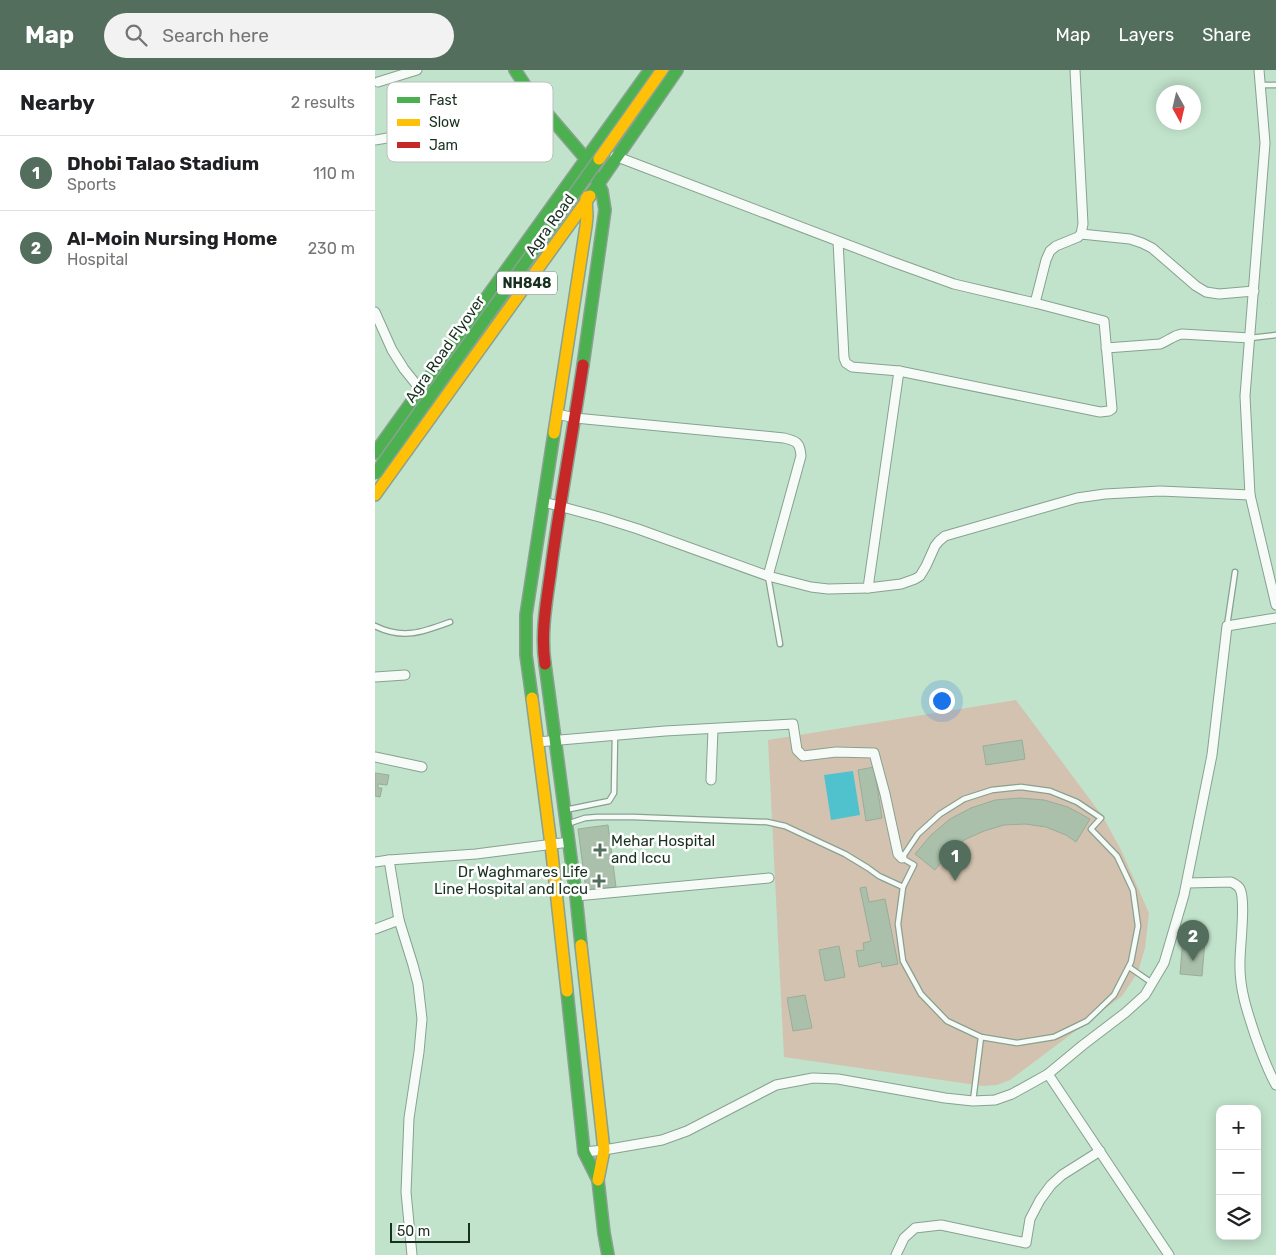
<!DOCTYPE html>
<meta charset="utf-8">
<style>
:root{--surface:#fff;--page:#f2f2f2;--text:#202124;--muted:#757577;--line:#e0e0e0;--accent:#536e5c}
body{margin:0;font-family:Rubik,sans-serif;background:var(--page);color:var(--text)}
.controls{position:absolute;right:15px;bottom:15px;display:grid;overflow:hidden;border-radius:10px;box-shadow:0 2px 12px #0003}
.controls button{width:45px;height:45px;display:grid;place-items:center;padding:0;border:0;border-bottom:1px solid var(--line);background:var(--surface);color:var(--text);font:25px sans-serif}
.compass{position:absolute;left:781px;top:15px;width:45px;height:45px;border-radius:50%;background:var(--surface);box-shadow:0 2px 12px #0003;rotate:172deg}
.scale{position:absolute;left:15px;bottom:12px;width:80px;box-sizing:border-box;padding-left:5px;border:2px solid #183020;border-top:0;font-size:14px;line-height:18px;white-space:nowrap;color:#183020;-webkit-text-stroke:4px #fff;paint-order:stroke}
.you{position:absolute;left:566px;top:630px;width:18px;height:18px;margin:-12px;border:4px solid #fff;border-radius:50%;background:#1a73e8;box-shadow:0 0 0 8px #1a73e833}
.badge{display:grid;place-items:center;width:32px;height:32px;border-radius:50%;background:var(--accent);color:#fff;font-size:16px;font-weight:700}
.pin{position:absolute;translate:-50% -41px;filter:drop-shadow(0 1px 2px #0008)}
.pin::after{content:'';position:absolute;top:26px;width:18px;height:15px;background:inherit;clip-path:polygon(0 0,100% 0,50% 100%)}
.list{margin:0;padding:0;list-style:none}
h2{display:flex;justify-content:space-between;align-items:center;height:65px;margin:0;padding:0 20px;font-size:21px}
h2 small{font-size:16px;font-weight:400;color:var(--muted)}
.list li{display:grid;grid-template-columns:32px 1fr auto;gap:15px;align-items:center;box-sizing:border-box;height:75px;padding:0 20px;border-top:1px solid var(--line)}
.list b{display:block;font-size:19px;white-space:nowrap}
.list p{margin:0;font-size:16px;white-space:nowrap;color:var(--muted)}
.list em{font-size:16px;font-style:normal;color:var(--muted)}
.icon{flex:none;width:28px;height:28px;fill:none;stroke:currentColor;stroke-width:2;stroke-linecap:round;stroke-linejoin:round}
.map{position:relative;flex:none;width:901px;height:1185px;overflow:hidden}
header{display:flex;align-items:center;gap:30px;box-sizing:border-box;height:70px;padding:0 25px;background:var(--accent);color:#fff}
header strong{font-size:24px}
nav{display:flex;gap:28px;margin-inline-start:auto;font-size:18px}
.search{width:350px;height:45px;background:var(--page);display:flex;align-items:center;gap:12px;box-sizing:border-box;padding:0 18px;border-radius:28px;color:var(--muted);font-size:19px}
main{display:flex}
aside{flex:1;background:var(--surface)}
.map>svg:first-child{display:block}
.green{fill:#d4c2b0}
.water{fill:#50c2ce}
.building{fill:#aac0ab;stroke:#98ad9a}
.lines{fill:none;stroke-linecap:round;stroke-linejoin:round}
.lane-casing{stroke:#88a190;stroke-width:7}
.street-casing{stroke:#88a190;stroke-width:11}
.fast-casing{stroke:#88a190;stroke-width:14}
.slow-casing{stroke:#88a190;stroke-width:14}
.jam-casing{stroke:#88a190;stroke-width:14}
.path{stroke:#c9d2cc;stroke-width:2;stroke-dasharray:1 4;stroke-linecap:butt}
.lane{stroke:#f6fbf7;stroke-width:4.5}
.street{stroke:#f6fbf7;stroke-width:9}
.fast{stroke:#4caf50;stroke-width:11}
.slow{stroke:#ffc107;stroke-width:11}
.jam{stroke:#c62828;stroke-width:11}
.fast-bridge-casing{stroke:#8aa492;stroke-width:14;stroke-linecap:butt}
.slow-bridge-casing{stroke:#8aa492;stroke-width:14;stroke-linecap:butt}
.fast-bridge{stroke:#4caf50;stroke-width:11}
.slow-bridge{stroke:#ffc107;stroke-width:11}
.poi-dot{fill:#536e5c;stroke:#fff;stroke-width:2}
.labels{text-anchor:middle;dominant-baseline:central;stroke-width:5;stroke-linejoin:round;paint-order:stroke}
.shield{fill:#fff;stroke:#5d6e63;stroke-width:1}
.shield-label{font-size:14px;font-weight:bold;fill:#183020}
.street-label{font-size:15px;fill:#183020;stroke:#fff}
.poi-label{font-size:15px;fill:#183020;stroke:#fff;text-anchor:start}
.key{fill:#fff;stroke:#bac1bc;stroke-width:1}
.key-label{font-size:14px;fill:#183020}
</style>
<header>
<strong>Map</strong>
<div class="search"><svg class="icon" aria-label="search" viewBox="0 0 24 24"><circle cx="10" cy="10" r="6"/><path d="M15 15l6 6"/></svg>Search here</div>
<nav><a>Map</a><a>Layers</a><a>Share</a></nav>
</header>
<main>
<aside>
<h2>Nearby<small>2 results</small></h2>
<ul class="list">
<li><span class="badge">1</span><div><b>Dhobi Talao Stadium</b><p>Sports</p></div><em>110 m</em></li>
<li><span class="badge">2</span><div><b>Al-Moin Nursing Home</b><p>Hospital</p></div><em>230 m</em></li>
</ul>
</aside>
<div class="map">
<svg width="901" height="1185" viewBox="0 0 901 1185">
<rect width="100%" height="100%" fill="#c1e2cb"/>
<path class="green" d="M641,630L728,747L746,780L774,843L770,878L763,902L747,926L635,1010L622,1015L608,1016L409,987L393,670Z"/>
<path class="water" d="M478,701L485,745L456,750L449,705Z"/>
<g class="building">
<path d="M647,670L650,689L611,695L608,676Z"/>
<path d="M499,697L507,748L491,751L483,700Z"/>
<path d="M0,703L14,705L12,715L3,714V718H7L5,727L0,726Z"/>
<path d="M645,728L669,730L693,737L715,749L701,772L691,765L671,757L650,754L629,755L609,761L589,770L573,783L560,800L540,784L556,765L575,749L596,738L620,730Z"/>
<path d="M233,755L241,817L211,820L203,759Z"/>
<path d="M491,817L494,832L510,829L523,894L507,897L506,892L484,897L481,881L489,880L488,873L496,871L485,818Z"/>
<path d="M808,868L830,871L827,906L805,904Z"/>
<path d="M464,876L470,907L450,911L444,880Z"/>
<path d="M430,925L437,958L418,961L412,928Z"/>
</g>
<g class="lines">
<g class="lane-casing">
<g id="lane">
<path d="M885,15H901"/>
<path d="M875,268L901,265"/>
<path d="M393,506L405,574"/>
<path d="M0,556C28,570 48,562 75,552"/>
<path d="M852,556L860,502"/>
<path d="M646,717L675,721L702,732L726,748L716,759L742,786L758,820L763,856L756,892L739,925L712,951L679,967L642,973L606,967L572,951L546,924L528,891L523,854L528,817L539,795L527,788L543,764L565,744L589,729L617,720Z"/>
<path d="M190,740L234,731L239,723L240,665"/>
<path d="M192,754L210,748L222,747H258L392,752L410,756L470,784L493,798L504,806L528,817"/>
<path d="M754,897L777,913"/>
<path d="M598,1031L606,967"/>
</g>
</g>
<g class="street-casing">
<g id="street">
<path d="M884,0L890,73L870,326L875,425L901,535"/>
<path d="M3,12L42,0"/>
<path d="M0,70L96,54L121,52L138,47L160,30"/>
<path d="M240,86L518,192L579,214L660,233L729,251L737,339L734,341L725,342L524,301L477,297L471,293L469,288L463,171"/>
<path d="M706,164L755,169L767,173L777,178L821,216L831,222L844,224L879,221"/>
<path d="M660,233L671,190L675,181L681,176L703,167L706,164L708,154L700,0"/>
<path d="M0,242L17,280L29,299L45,319"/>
<path d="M731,278L785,274C793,271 799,265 807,264L875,268"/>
<path d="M182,344L200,348L409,368C422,371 425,373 426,386L393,506"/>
<path d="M169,432L228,448L263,459L393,506L436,517L453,519L493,518L526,514L540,509L545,506L551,496L560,476L564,471L570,466L702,428L730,424L785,421L875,425"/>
<path d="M493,518L524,301"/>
<path d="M0,607L30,605"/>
<path d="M162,672L290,661L418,654L422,680L428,686L461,682L499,683L510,724L523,784L527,788"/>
<path d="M0,687L47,697"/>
<path d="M336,710L338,659"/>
<path d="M0,792L14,790"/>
<path d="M812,813L856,812C860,814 863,815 865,819C871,830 865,876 865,891C864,918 872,941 880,965C886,982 892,999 901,1015"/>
<path d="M201,826L394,808"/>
<path d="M0,859L24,850"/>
<path d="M673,1004L794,1185"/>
<path d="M209,1082L229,1080L287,1070L312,1061L401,1015L438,1008L463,1009L570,1028L598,1031L620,1030L637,1024L673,1004L708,975L750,943L770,925L789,893L809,825L837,685L852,556L901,548"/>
<path d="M37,1185L31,1122L34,1048L44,982L47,949L43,914L38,895L24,850L14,790L101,784L194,772"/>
<path d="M521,1185L529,1168L540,1158L566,1155L651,1173L655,1149L665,1130L676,1115L687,1105L725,1081"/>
</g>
</g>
<g class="fast-casing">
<g id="fast">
<path d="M140,0L157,26L211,89L227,121L230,140L208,295"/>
<path d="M215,126L302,0"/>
<path d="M0,383L275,0"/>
<path d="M170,594L201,826L206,875"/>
<path d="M157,628L151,585V545L179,363"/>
<path d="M192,921L209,1082L223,1110L229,1163L233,1185"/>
</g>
</g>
<g class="slow-casing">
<g id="slow">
<path d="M179,363L211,156L212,146L211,127"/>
<path d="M0,425L215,126"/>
<path d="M157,628L176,775L192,921"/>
<path d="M206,875L229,1080L223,1110"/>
</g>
</g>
<g class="jam-casing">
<path id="jam" d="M170,594C165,559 173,525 177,491C186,426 198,361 208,295"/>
</g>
<path class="path" d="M886,234L901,233"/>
<use href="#lane" class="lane"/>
<use href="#street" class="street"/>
<use href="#fast" class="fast"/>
<use href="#slow" class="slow"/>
<use href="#jam" class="jam"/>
<g class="fast-bridge-casing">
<path id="fast-bridge" d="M0,404L224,89"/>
</g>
<g class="slow-bridge-casing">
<path id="slow-bridge" d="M224,89L287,0"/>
</g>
<use href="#fast-bridge" class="fast-bridge"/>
<use href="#slow-bridge" class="slow-bridge"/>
</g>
<g class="poi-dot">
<path d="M222.5 772.5h5v5h5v5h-5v5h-5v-5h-5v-5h5z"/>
<path d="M221.5 803.5h5v5h5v5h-5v5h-5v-5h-5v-5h5z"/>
</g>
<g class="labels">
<rect class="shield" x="122" y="201.5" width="60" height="23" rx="4"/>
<g class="shield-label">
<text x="152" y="213">NH848</text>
</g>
<g class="street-label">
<text transform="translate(175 155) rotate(-54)">Agra Road</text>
<text transform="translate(70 279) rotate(-55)">Agra Road Flyover</text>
</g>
<g class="poi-label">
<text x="236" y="771">Mehar Hospital<tspan x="236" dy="17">and Iccu</tspan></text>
<text x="213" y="802" text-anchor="end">Dr Waghmares Life<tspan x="213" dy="17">Line Hospital and Iccu</tspan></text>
</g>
</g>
<rect x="12" y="12" width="166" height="80" rx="8" class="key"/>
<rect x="22" y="27" width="23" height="6" fill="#4caf50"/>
<rect x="22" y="49" width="23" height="7" fill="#ffc107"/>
<rect x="22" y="72" width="23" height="6" fill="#c62828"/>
<g class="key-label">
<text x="54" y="35">Fast</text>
<text x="54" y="57">Slow</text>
<text x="54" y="80">Jam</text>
</g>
</svg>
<div class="controls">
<button>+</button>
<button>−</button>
<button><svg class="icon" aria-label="layers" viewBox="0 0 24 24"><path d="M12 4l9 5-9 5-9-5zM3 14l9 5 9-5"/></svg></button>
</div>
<svg class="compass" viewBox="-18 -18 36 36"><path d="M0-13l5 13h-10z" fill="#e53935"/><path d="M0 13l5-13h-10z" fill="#757577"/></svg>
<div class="scale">50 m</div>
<div class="you"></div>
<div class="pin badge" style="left:580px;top:811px">1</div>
<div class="pin badge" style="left:818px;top:891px">2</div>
</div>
</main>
